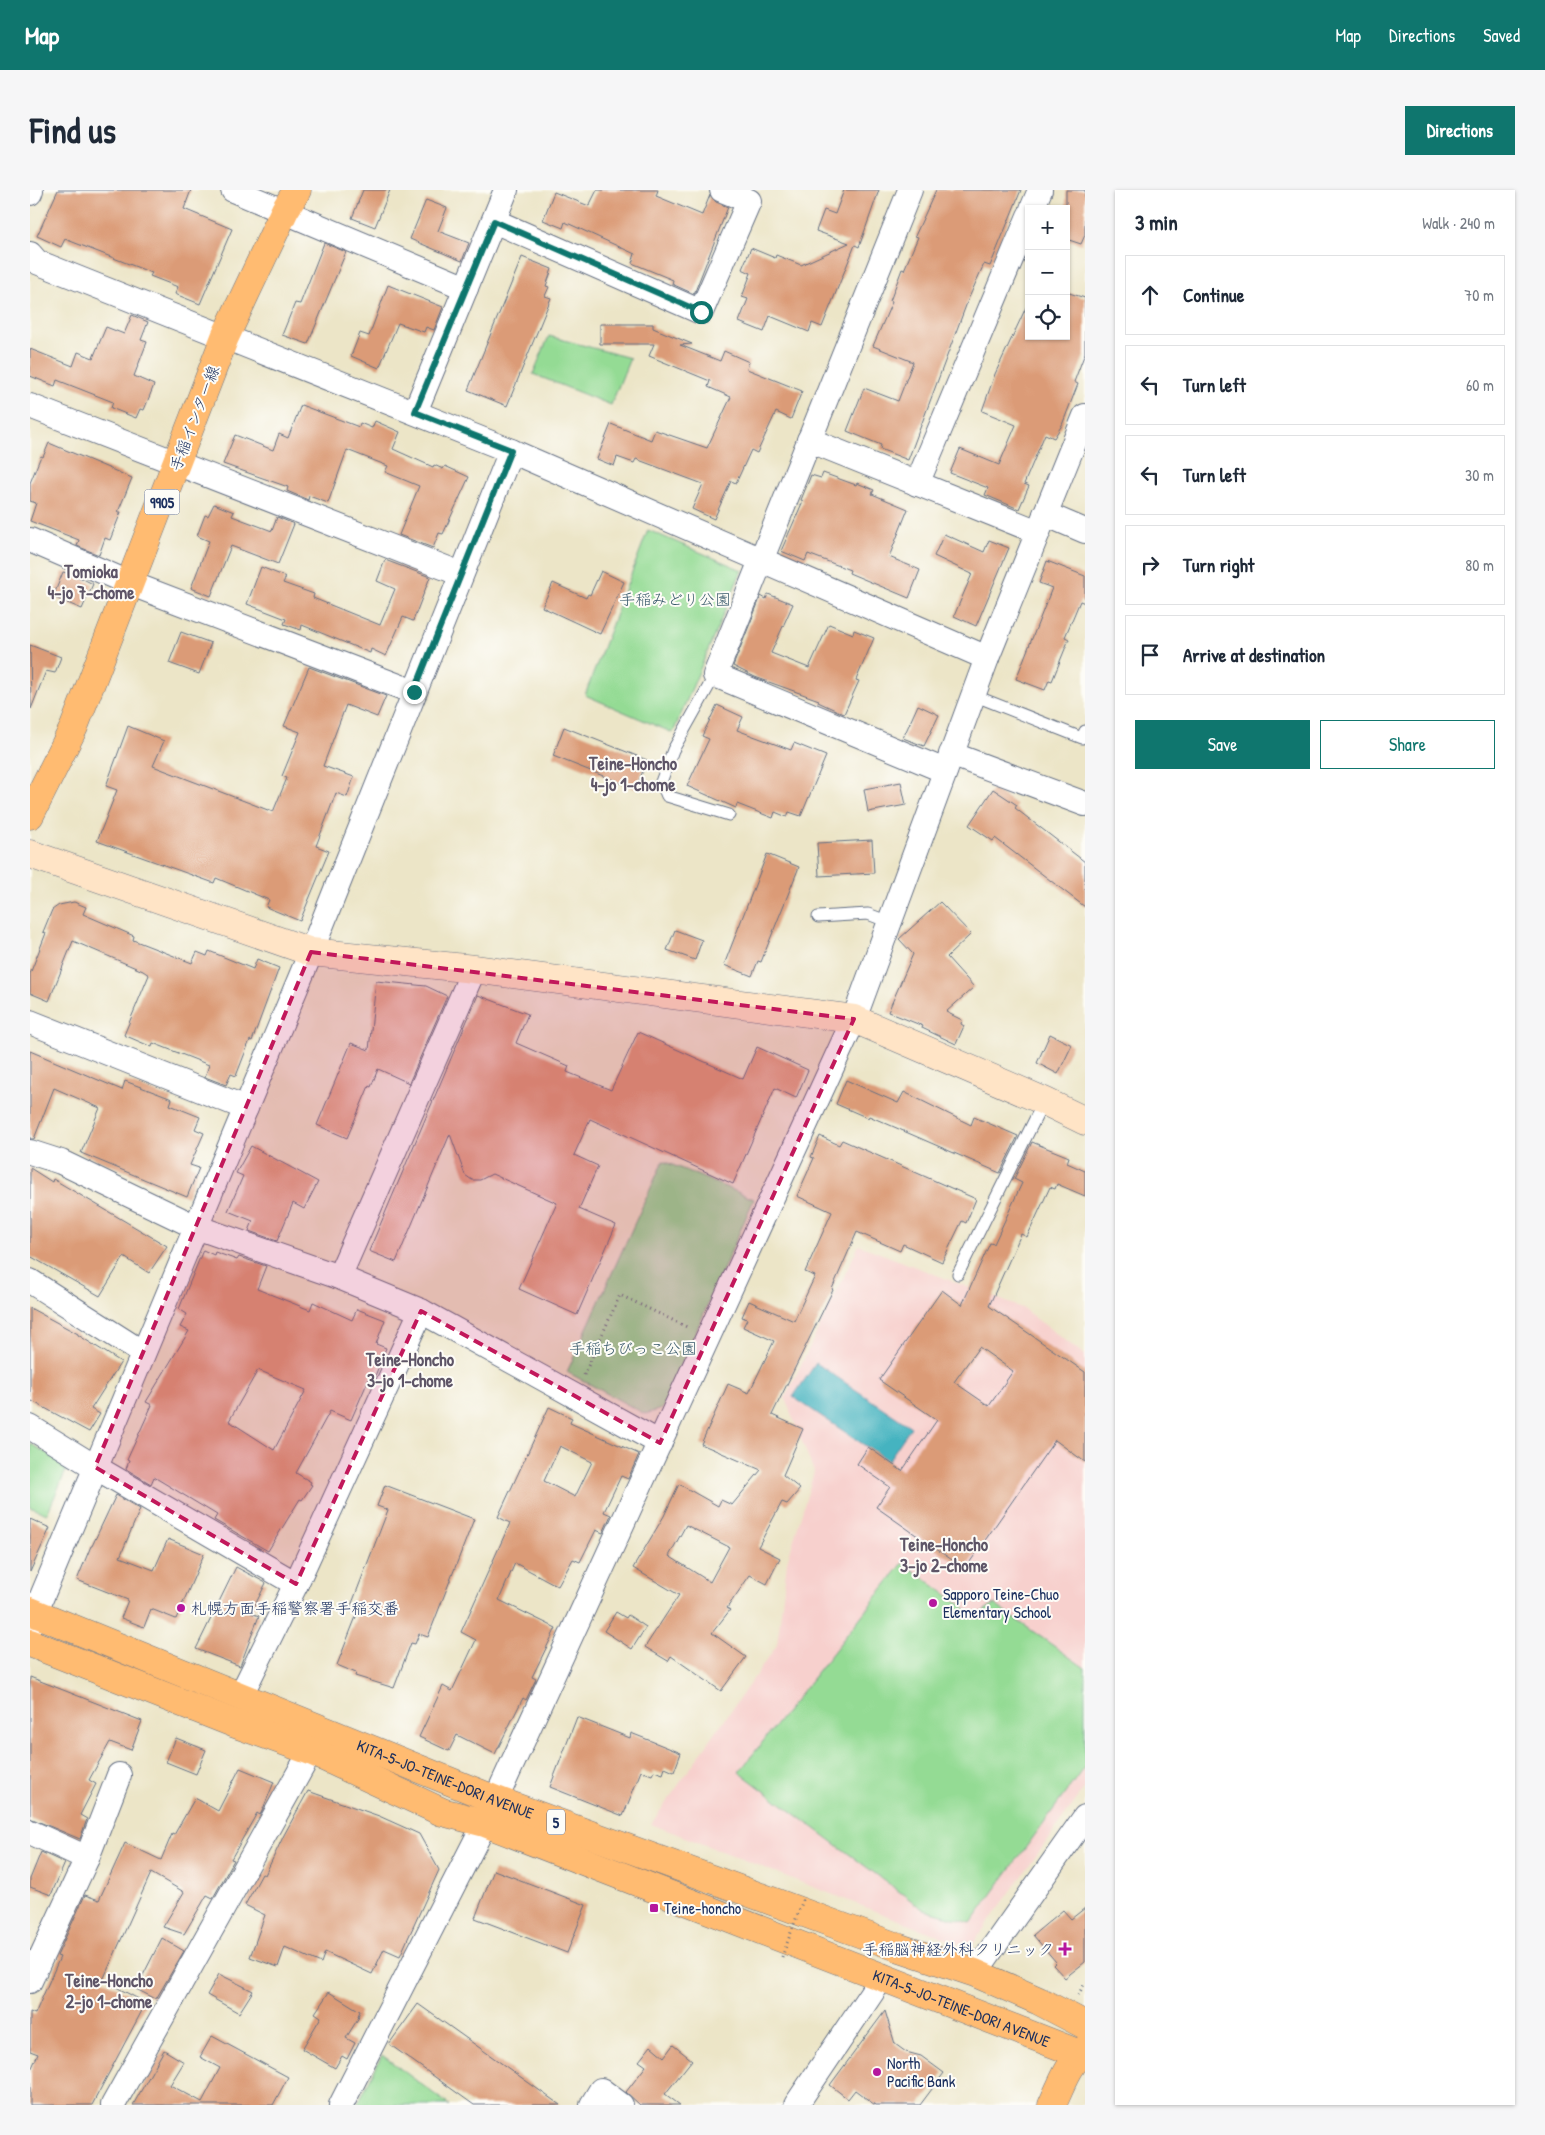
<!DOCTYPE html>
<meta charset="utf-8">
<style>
:root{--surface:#fff;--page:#f6f6f7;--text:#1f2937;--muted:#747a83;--line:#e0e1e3;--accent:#0f766e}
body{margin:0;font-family:"Patrick Hand","Klee One",sans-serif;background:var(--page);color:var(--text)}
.controls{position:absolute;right:15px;top:15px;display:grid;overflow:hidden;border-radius:0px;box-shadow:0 1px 4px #0004}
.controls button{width:45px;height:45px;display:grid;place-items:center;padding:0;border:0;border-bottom:1px solid var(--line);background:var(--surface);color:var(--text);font:25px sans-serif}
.stop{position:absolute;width:15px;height:15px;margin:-11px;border:4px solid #0f766e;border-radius:50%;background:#fff}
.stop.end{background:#0f766e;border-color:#fff;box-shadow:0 1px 5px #0008}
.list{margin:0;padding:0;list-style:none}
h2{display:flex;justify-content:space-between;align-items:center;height:65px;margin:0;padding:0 20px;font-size:21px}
h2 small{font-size:16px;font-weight:400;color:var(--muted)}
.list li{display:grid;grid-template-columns:32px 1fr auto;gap:15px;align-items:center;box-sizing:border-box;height:80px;margin:0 10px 10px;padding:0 10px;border:1px solid var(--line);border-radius:0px}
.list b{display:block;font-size:19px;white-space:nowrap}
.list em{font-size:16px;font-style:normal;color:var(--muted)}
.actions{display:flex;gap:10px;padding:15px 20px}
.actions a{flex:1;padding:11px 0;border:1px solid var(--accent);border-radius:0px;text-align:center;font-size:18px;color:var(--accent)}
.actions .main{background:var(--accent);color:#fff}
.icon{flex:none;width:28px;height:28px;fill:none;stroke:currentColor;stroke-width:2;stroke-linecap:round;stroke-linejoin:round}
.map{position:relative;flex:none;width:1055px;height:1915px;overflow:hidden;border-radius:0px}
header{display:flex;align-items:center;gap:30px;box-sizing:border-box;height:70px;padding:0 25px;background:var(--accent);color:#fff}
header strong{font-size:24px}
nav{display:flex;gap:28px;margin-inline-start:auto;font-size:18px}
.intro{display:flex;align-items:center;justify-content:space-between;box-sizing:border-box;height:120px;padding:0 30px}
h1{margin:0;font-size:35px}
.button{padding:12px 22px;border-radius:0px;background:var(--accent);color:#fff;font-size:18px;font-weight:700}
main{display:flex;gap:30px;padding:0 30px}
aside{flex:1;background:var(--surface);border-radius:0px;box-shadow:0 1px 4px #0004}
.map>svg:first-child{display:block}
.built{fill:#f7d0cd}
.green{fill:#94db94;stroke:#588579}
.water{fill:#45b3c0;stroke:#30718f}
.building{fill:#db9b77;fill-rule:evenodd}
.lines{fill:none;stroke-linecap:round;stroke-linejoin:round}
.lane-casing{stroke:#646f83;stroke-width:13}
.street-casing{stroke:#646f83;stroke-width:26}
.secondary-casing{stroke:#646f83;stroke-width:29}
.primary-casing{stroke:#646f83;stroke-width:29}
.highway-casing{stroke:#646f83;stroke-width:29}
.path{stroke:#646f83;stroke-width:3;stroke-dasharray:1 4;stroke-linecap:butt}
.lane{stroke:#fff;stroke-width:11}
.street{stroke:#fff;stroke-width:24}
.secondary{stroke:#ffe4c6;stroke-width:28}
.primary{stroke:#ffbb71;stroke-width:28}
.highway{stroke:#ffbb71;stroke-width:28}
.path-bridge{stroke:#646f83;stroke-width:3;stroke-dasharray:1 4;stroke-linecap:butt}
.route{stroke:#0f766e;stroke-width:6}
.marked{fill:#c2185b;fill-opacity:0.2;stroke:#c2185b;stroke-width:4;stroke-dasharray:10 6;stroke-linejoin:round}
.poi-dot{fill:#b5179e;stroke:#fdfcf7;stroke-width:2}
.labels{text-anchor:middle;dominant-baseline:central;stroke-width:4;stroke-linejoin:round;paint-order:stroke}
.shield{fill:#fdfcf7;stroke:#5f6c8c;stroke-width:1}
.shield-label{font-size:15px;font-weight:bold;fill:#1b2f5e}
.street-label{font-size:16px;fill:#1b2f5e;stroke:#fdfcf7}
.park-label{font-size:16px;fill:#395a6c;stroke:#fdfcf7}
.poi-label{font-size:16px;fill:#1b2f5e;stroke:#fdfcf7;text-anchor:start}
.neighbourhood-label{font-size:18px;font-weight:bold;fill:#5e5567;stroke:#fdfcf7}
</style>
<header>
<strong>Map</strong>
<nav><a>Map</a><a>Directions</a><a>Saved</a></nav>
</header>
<div class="intro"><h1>Find us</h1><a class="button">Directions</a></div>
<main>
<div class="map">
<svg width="1055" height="1915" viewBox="0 0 1055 1915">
<rect width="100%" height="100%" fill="#fdfcf7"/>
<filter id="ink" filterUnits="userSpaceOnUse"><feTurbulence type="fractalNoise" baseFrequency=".02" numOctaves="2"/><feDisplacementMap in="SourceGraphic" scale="10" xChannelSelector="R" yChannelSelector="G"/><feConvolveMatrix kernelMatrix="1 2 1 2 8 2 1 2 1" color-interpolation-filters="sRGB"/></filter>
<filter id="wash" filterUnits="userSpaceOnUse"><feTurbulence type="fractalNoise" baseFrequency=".0096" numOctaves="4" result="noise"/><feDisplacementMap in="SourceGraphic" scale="20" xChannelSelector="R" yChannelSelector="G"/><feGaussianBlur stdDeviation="1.12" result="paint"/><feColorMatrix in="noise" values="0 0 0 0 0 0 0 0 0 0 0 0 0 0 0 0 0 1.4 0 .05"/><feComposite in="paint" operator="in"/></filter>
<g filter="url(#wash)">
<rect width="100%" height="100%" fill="#ece5c7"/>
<path class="built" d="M829,1055L992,1118L1055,1165V1598L940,1758L621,1634L747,1455L757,1372L784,1282L755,1208Z"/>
<g class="green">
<path d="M519,146L600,168L581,215L503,184Z"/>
<path d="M618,340L712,380L643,543L555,505Z"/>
<path d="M633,971L724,1009L632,1219L615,1224L537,1182Z"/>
<path d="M1,1254L38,1276L17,1324L0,1317Z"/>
<path d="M873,1373L946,1426L964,1414L1055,1478V1576L941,1733L894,1720L709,1582Z"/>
<path d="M352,1865L419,1915H327Z"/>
</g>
<path class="water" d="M786,1173L881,1237L858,1271L763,1207Z"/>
<g id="blocks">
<g class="building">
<path d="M28,0H161L154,19L202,39L170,114L145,104L148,97L120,86L122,83L35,49L31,57L7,46Z"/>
<path d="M333,0H360L345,37L322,28Z"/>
<path d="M567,0H628L626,6L672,25L680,5L686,12L698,17L664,104L642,94L643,90L602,73L605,64L535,32L533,38L513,30L524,2L559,16Z"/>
<path d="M814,0H849L829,57L825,55L792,137L782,133L779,142L740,126L734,142L709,132L718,109L712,107L721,83L712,79L721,58L745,68L746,65L771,75L819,53L786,41L794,20L805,24Z"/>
<path d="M906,0H991L963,69L960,76L954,74L938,110L878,270L850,259L851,255L817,241L834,198L868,211L883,172L843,156L862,112L860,111L872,79L874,80L888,47L885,46Z"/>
<path d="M1036,0H1055V45L1051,54L1036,49Z"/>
<path d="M396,10L417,18L408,41L439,53L432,71L380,49Z"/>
<path d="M294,53L316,62L278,154L252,145L265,113L270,114Z"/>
<path d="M492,67L522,79L516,96L519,97L515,106L521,108L477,216L438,200Z"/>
<path d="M358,95L413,117L404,140L396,137L394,142L368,133L349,178L321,166L330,143L339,146Z"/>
<path d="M1036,102L1055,108V163L1044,192L1048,194L1032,235L1024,248L1015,244L994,294L999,296L989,319L955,305L958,298L920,283L930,259L969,275L986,235L952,221L965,184L999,111V146H1036Z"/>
<path d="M102,125L118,132L111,150L117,152L104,186L124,195L114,220L110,219L106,228L81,218L83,212L27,190L25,196L0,186V159L43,176L48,162L63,168L76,137L94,144Z"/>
<path d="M570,134H623V138L662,154L650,155L690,171L694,161L719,172L717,179L772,201L761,229L746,222L727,263L721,260L706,293L701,291L684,329L662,319L673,294L606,269L604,273L587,267L584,276L567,269L581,234L621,250L625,240L677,258L701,207L678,197L680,191L619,166L624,154H570Z"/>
<path d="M271,215L329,237L330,233L342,238L345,231L370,242L363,259L403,277L404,275L413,279L415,276L439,287L413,344L409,343L403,358L369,345L389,296L355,282L358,276L317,260L298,313L279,306L278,310L257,301L258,297L193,274L205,245L243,260L249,244L258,248Z"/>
<path d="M19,253L102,288L88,322H91L80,350L75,348L69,365L47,356L49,350L0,331L6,313L0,311V293L11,266L13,267Z"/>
<path d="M793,283L826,295L827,293L844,300L842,304L878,319L859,367L890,380L879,408L819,383L820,380L778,364L775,371L751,361L773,311L771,310L781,285L791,288Z"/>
<path d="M184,314L204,322L202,326L242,341L247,327L264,334L248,374L201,356L181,406L161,398L179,351L167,346L175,325L178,326Z"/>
<path d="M914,344L954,362L959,350L979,358L946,436L924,426L942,384L904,366Z"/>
<path d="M355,370L400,387L383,431L373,427L356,466L341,459L340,463L272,435L271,440L254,434L256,429L217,414L231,377L256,387L253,393L284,404L283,408L350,435L365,399L347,391Z"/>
<path d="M1017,371L1055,386V413L1050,411L1035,447L1039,449L1022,491L1019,490L1015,500L986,489L1022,398L1009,393Z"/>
<path d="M37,381L63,394L52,419L23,407L33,382L37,383Z"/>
<path d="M571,381L594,392L570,444L512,417L523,393L556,408L558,404L560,405Z"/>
<path d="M738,404L763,414L741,463L779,478L799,434L823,444L824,440L844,448L826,490L829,491L814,524L788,512L789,510L725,487L703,476L731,406L736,409Z"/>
<path d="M151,442L181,453L169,484L139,473Z"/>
<path d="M0,455L31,467L25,483L16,481L1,519Z"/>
<path d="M279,477L356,506L347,527L316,515L293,576L324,587L317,607L306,603L286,656L299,661L270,731L236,717L239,710L186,688L184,693L67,651L87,600L76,596L98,536L134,551L123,576L243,622L257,588L252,586L270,542L254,536Z"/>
<path d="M687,515L713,527L707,540L761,560L764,553L796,566L771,626L759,622L757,627L745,622L743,628L707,614L706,618L657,596L679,549L672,546Z"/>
<path d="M888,515L909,525L894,556L873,548Z"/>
<path d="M534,537L617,570L606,599L523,566Z"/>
<path d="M871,592L876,615L838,622L834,599Z"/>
<path d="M963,599L987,615L985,618L1055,672V717L965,648L963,651L939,635Z"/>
<path d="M842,650L844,683L789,686L787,653Z"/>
<path d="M737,664L769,677L731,772L728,771L722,786L694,775Z"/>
<path d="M44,712L56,717L53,724L104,746L103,750L162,773L167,762L177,766L179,761L223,779L227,769L249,778L222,851L220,850L206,886L201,884L196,895L175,887L179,875L123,853L122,857L94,845L119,785L113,781L43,751L19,811L0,803V784L16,743L13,742L22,720L29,715Z"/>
<path d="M910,712L941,744L917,767L944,797L916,822L932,830L931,834L934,836L926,854L892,838L893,836L858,822L883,764L869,749Z"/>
<path d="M645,740L672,750L665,770L637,760Z"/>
<path d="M346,791L396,796L417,806L379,893L348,879L341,897L339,896L317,948L287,935L321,853L339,860Z"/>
<path d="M448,805L498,824L486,853L539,876L537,882L581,900L608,842L713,889L727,857L778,880L766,908L745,898L703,994L560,929L544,965L568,976L549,1019L586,1035L547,1125L489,1099L527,1013L462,984L450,990H442L435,985L420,944L366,1072L339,1061Z"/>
<path d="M1020,844L1042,855L1028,884L1007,873Z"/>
<path d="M0,861L92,900L95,891L142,909L140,915L170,927L165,939L174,943L160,975L169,978L157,1007L51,963L70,918L24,898L4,949H0Z"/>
<path d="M816,890L868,913L874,902L941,935L944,927L988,946L970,983L839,926L838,928L806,914Z"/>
<path d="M790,946L809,955L812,950L946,1009L936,1033L932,1031L912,1072L873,1054L870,1061L827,1042L802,1099L803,1100L742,1225L773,1239L753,1285L770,1299L757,1314L752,1312L728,1357L750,1368L737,1394L720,1385L697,1418L700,1420L682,1443L716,1467L691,1501L641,1466L638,1471L615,1457L649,1405L603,1378L634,1326L649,1294L688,1316L691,1310L702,1315L731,1280L671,1254L698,1194L719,1203L744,1151L713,1137L717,1129L712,1127L719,1111L764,1131L785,1086L775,1082L802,1022L767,1006L784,968L781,967ZM656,1335L699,1357L680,1392L639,1366Z"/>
<path d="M1002,952L1039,967L1037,973L1055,981V1006L1027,994L1025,999L1020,997L997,1047L991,1044L959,1116L1055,1182V1272L1025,1250L935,1379L846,1317L860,1297L827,1274L838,1257L872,1281L907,1230L849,1190L912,1100L932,1115L960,1053L964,1054L992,993L984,989ZM949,1157L983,1181L959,1216L924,1192Z"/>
<path d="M221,956L288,992L274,1019L263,1013L247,1051L219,1041L223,1031L198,1021L213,986L206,983Z"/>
<path d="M0,978L22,992L23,989L137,1056L119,1083L94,1067L70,1106L0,1066Z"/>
<path d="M173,1060L184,1065L185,1062L207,1070L209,1067L236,1076L227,1099L280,1120L283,1112L322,1130L327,1119L355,1130L346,1154L356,1158L345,1186L341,1184L321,1230L300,1221L266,1283L281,1292L280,1294L282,1295L272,1310L270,1309L238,1361L184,1330L187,1325L124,1287L121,1294L96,1279L99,1271L97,1270L122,1215L116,1212L159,1141L150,1137L157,1124L149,1119ZM228,1180L276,1200L244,1260L199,1231Z"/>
<path d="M0,1118L48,1144V1145L91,1172L61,1219L70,1224L59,1242L0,1210Z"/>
<path d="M519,1217L542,1228L540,1233L609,1264L598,1289L591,1286L574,1322L581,1325L573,1343L566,1340L550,1372L543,1369L528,1396L485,1373L469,1410L526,1438L502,1487L506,1489L496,1510L493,1508L465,1564L427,1545L419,1561L389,1547L413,1496L422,1501L446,1450L431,1442L480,1333L468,1327ZM530,1256L562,1272L545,1307L514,1291Z"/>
<path d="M355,1295L444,1329L398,1447L389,1444L385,1454L381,1453L364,1498L325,1486L326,1483L307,1475L329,1419L321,1416L358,1320L347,1316Z"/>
<path d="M86,1305L110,1319L90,1367L124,1380L138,1349L174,1364L146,1429L121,1419L114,1437L91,1428L98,1410L47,1390L61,1356H62Z"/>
<path d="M0,1329L20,1338L0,1382Z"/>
<path d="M206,1377L236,1393L221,1423L229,1426L210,1476L166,1459Z"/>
<path d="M586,1422L596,1428L598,1425L616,1437L602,1459L574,1441Z"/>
<path d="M0,1487L112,1531L101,1560L80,1552L59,1590L66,1594L50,1625L57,1629L50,1649L0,1628Z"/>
<path d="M547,1527L600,1548L601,1543L651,1563L644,1582L635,1578L633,1584L624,1581L622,1585L611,1581L593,1626L520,1597Z"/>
<path d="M146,1548L176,1560L166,1584L136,1572Z"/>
<path d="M210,1578L244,1592L233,1619L230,1625L227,1623L201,1669L204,1670L183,1708L177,1705L154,1744L133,1737L154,1702L121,1683L73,1790L116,1813L62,1915H0V1882L8,1864L0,1861V1822L5,1824L30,1767L27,1766L55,1705L69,1710L95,1653L131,1670L142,1644L144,1645L165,1608L188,1621Z"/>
<path d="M278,1601L349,1626L389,1644L409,1680L370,1766L354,1759L342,1784L295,1762L291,1773L255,1757L248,1777L220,1767L235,1725L215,1715L232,1684L235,1685L254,1645Z"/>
<path d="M11,1662L35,1673L21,1705L0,1697V1689Z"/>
<path d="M464,1680L556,1715L537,1763L445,1728Z"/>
<path d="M1055,1718V1772L1035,1788L1023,1775L1026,1772L1003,1745L1033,1720L1041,1729Z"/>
<path d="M132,1748L154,1761L126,1809L106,1799Z"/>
<path d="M189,1784L223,1801L209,1823L177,1805Z"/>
<path d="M299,1802L330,1821L328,1826L329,1827L316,1848L325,1853L317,1869L312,1866L305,1878L272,1859L291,1827L285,1823Z"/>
<path d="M388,1814L530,1915H444L359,1854Z"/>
<path d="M855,1821L865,1854L876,1862L891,1866L914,1883L890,1915H845L825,1900L818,1909L800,1895Z"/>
<path d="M182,1846L258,1887L243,1915H103L134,1860L154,1872L140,1895L172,1912L190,1878L170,1867Z"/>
<path d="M643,1855L662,1870L635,1904L650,1915H610L596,1902L616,1876L609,1871L621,1856L634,1867Z"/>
</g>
</g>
</g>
<g filter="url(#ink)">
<use href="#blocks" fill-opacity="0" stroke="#646f83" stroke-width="1"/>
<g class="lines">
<g class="lane-casing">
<g id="lane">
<path d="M685,485L643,560L631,592L637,606L699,625"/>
<path d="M943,505L1052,548L1055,541"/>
<path d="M788,727L838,724L859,732"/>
<path d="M928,1084L1014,911"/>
</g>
</g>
<g class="street-casing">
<g id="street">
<path d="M203,0L436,98"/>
<path d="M880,0L685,485L915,581"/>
<path d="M0,3L1,0"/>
<path d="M1002,19L1010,0"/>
<path d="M464,31L671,122L719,11L692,0"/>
<path d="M0,64L7,72L481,261L957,468"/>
<path d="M0,216L431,384"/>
<path d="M385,222L476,0"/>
<path d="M779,250L1008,342"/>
<path d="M887,294L999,26"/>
<path d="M1015,324L1055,341"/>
<path d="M0,350L99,393L384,502"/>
<path d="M921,564L1055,614"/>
<path d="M0,832L216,918"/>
<path d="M0,962L31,972L166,1037L309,1087L391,1121L630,1253"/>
<path d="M309,1087L444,779"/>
<path d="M0,1091L113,1163"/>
<path d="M0,1237L65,1277L266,1394"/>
<path d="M0,1435L281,762L481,261"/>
<path d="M210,1507L266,1394L391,1121"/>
<path d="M0,1642L57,1668"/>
<path d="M945,1783L1055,1627"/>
<path d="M0,1791L57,1668L89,1585"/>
<path d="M83,1915L281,1561"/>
<path d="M311,1915L455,1633L824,829L957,468L1055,226"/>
<path d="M562,1915L571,1900L591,1915"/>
<path d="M766,1915L853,1786"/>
</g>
</g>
<g class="secondary-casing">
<path id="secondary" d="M0,664L281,762L444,779L824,829L1014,911L1055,931"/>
</g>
<g class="primary-casing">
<g id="primary">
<path d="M0,625L44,537L195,147L255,20L267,0"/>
<path d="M1022,1915C1031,1896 1039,1873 1055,1859"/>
</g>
</g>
<g class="highway-casing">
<g id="highway">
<path id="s1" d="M0,1421L466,1610L870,1758L945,1783L1009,1811L1055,1835"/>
<path id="s2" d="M0,1453L203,1533L281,1561L412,1622L455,1633L1055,1866"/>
</g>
</g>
<g class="path">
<path d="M554,1185L590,1105L657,1137"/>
<path d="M1048,1805L1055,1793"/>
</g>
<use href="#lane" class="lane"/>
<use href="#street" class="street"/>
<use href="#secondary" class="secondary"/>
<use href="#primary" class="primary"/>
<use href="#highway" class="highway"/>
<path class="path-bridge" d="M752,1767L774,1707"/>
</g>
</g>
<g class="lines" filter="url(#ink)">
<path class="route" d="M384,502L481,260L385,222L464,31L671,122"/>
</g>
<path class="marked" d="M281,762L824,829L630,1253L391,1121L266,1394L65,1277Z"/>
<g class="poi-dot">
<circle cx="903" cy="1413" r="5"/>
<circle cx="151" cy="1418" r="5"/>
<rect x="619" y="1713" width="10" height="10" rx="2.5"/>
<path d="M1032.5 1751.5h5v5h5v5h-5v5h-5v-5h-5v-5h5z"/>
<circle cx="847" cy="1882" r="5"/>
</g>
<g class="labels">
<g class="shield">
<rect x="114.5" y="299.5" width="35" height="25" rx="4"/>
<rect x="517" y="1619.5" width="18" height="25" rx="4"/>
</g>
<g class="shield-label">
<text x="132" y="312">9905</text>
<text x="526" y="1632">5</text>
</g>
<g class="street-label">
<text transform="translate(164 228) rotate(-69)">手稲インター線</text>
<text stroke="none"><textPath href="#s1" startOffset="448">KITA-5-JO-TEINE-DORI AVENUE</textPath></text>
<text stroke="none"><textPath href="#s2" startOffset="1001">KITA-5-JO-TEINE-DORI AVENUE</textPath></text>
</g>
<g class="park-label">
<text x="645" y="409">手稲みどり公園</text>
<text x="603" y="1158">手稲ちびっこ公園</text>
</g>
<g class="poi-label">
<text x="913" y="1404">Sapporo Teine-Chuo<tspan x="913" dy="18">Elementary School</tspan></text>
<text x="161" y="1418">札幌方面手稲警察署手稲交番</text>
<text x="634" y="1718">Teine-honcho</text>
<text x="1024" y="1759" text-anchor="end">手稲脳神経外科クリニック</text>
<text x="857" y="1873">North<tspan x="857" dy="18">Pacific Bank</tspan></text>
</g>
<g class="neighbourhood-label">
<text x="61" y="381">Tomioka<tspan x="61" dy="21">4-jo 7-chome</tspan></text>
<text x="603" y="573">Teine-Honcho<tspan x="603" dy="21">4-jo 1-chome</tspan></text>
<text x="380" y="1169">Teine-Honcho<tspan x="380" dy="21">3-jo 1-chome</tspan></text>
<text x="914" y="1354">Teine-Honcho<tspan x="914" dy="21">3-jo 2-chome</tspan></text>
<text x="79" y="1790">Teine-Honcho<tspan x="79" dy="21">2-jo 1-chome</tspan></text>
</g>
</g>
</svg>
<div class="controls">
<button>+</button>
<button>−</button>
<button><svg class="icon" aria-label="locate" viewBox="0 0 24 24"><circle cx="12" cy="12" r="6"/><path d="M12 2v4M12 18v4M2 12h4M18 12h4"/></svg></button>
</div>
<div class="stop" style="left:671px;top:122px"></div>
<div class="stop end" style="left:384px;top:502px"></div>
</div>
<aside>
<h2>3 min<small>Walk · 240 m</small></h2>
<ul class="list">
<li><svg class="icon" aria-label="ahead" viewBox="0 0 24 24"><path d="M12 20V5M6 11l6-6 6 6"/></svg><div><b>Continue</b></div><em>70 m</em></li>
<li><svg class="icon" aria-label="left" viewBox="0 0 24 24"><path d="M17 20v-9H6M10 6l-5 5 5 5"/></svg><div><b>Turn left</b></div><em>60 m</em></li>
<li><svg class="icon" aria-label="left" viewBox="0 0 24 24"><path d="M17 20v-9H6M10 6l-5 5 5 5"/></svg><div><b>Turn left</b></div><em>30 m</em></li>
<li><svg class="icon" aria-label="right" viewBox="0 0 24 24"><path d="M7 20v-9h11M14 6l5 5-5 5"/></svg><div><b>Turn right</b></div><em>80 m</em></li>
<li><svg class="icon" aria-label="arrive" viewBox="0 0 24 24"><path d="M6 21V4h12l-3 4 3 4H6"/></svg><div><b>Arrive at destination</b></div></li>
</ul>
<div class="actions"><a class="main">Save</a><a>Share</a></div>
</aside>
</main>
